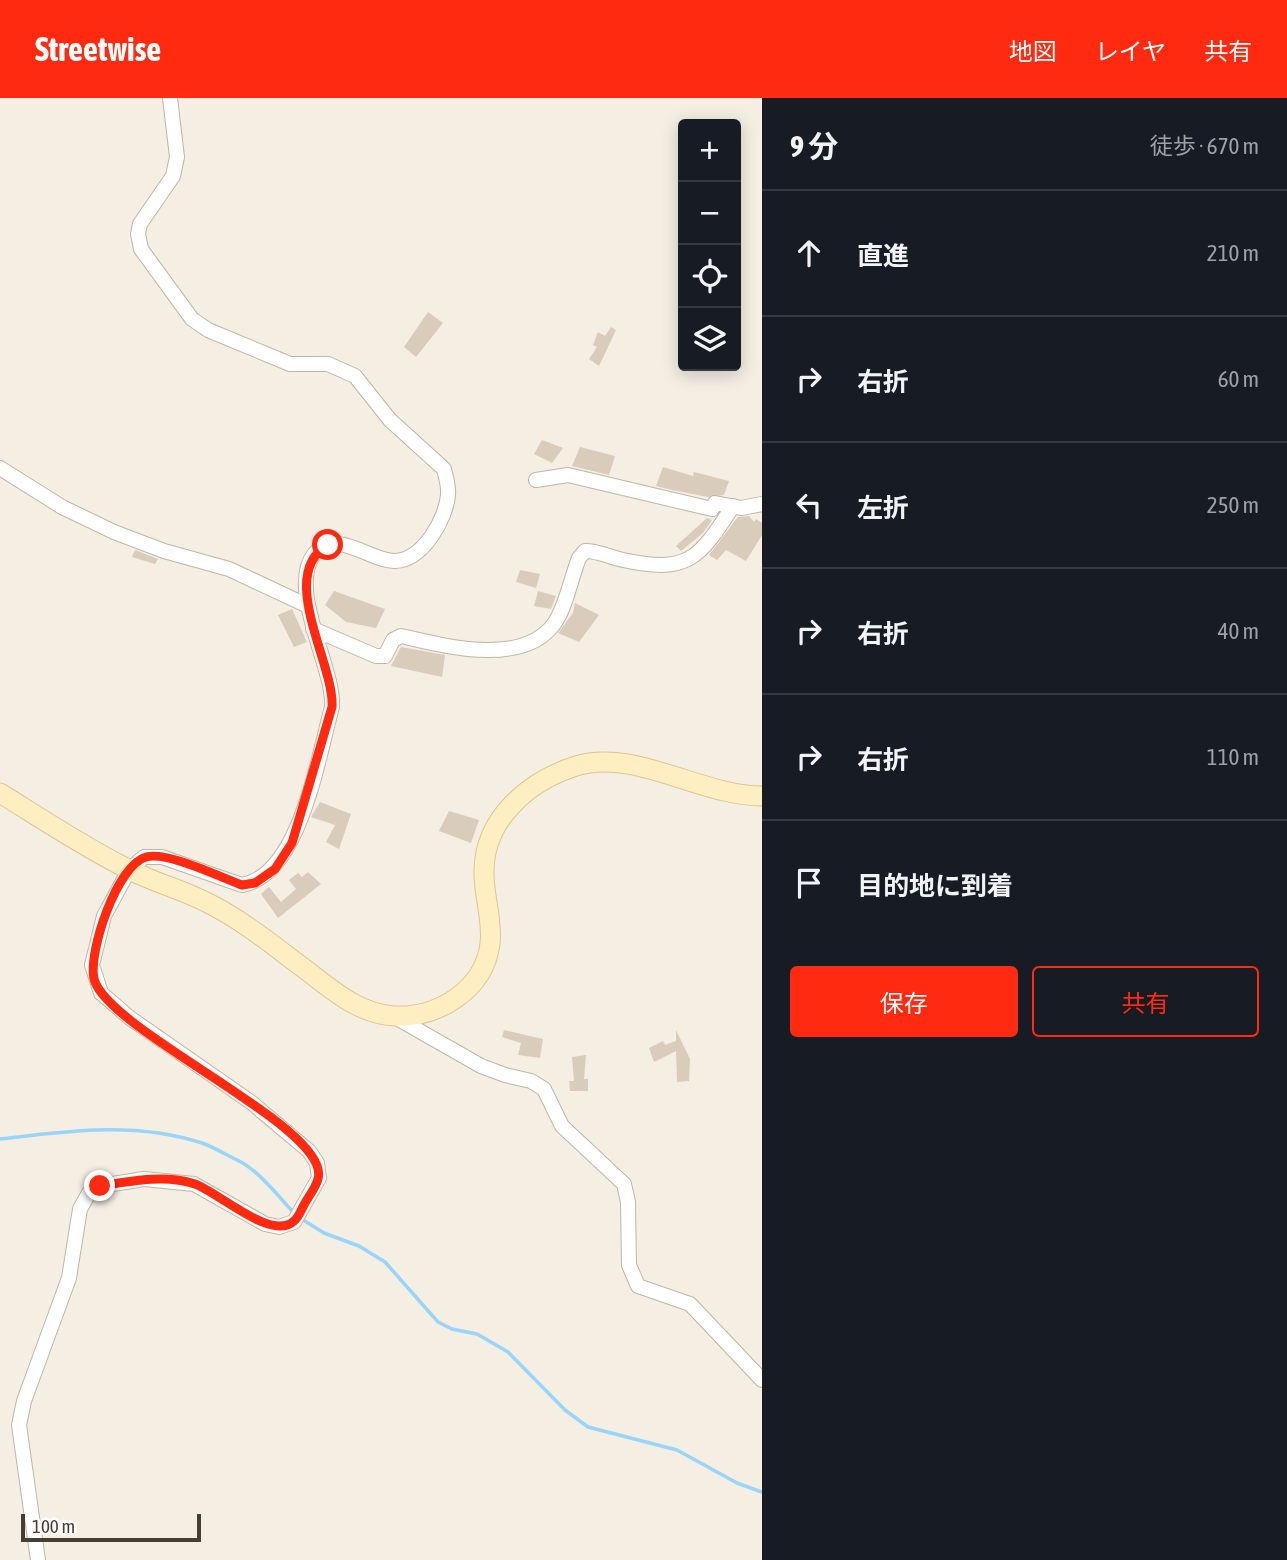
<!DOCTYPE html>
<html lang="ja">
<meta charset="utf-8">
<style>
:root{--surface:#171b24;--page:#242831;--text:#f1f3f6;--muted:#9ea1a6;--line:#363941;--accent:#ff2a0f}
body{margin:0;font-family:"Asap Condensed","Noto Sans JP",sans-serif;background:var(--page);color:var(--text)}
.controls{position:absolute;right:21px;top:21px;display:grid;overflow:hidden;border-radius:7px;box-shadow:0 4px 18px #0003}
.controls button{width:63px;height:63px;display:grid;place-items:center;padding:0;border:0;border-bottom:2px solid var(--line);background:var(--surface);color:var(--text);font:35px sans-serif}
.scale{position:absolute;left:21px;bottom:18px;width:180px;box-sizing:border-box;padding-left:7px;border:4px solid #463e33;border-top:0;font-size:19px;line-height:24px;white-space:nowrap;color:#463e33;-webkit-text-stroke:5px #fff;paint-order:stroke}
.stop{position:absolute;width:21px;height:21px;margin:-16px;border:5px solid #ff2a0f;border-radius:50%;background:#fff}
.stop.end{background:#ff2a0f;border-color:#fff;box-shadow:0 2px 7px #0008}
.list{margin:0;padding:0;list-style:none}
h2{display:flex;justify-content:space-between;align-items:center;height:91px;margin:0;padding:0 28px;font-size:30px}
h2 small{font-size:23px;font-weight:400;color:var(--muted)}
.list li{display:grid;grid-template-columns:46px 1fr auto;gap:21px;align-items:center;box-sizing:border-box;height:126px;padding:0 28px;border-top:2px solid var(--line)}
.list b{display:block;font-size:26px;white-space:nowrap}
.list em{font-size:23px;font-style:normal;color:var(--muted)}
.actions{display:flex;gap:14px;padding:21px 28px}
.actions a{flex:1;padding:16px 0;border:2px solid var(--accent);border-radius:7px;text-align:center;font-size:24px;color:var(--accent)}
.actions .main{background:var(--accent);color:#fff}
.icon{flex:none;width:38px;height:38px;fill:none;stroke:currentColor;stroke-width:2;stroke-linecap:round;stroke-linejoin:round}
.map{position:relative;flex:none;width:762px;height:1462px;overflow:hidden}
header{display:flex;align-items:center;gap:42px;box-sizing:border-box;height:98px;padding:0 35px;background:var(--accent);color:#fff}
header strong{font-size:33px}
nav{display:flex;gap:38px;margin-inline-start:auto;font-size:24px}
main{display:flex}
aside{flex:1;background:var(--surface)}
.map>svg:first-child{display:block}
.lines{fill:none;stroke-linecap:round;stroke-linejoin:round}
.stream{stroke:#98d5f8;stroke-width:3.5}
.building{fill:#daccbb}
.street-casing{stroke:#c0b6a5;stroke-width:16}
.secondary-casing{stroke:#dcc58f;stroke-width:21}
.street{stroke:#fff;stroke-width:14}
.secondary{stroke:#ffeec2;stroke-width:19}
.route{stroke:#ff2a0f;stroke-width:9}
</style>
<header>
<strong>Streetwise</strong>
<nav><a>地図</a><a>レイヤ</a><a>共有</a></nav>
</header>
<main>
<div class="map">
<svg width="762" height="1462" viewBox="0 0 762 1462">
<rect width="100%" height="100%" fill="#f4eee3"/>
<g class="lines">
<g class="stream">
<path d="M0,1041C67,1033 135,1023 202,1045C213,1049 225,1056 235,1061C258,1071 277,1097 294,1115"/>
<path d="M300,1120L324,1135L359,1148L385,1164L438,1224L452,1231L477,1236L508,1254L565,1312L588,1329L677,1352L737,1385L762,1394"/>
</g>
</g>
<g class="building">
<path d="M428,214L443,225L416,259L404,249Z"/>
<path d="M611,229L616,232L599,268L589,261L597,249L593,247L598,234L605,238Z"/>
<path d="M542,342L563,350L552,365L534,356Z"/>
<path d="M580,349L615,358L609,377L572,368Z"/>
<path d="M663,369L693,378L694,374L729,383L724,397L708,399L672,392L656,388Z"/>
<path d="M749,418L754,424L756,421L762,425V437L746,463L726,452L717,462L709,457L738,419Z"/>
<path d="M707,420L712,422L703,435L681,453L676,448Z"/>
<path d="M135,452L158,461L155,466L132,459Z"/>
<path d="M520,472L540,476L536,490L516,484Z"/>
<path d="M334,493L385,511L376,530L346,524L325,507Z"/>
<path d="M538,493L556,498L551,511L534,508Z"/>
<path d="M575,505L599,517L579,544L558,535L573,515Z"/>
<path d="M292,511L307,544L294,549L278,517Z"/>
<path d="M401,549L445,557L442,579L391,568Z"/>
<path d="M320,704L351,716L339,751L326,744L335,727L311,719Z"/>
<path d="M449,713L479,722L471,745L439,733Z"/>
<path d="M308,774L321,786L278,820L261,796L269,789L281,804L296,791L289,782L298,775L302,779Z"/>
<path d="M504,932L543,941L540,960L518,957L521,945L502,939Z"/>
<path d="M676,932L690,961L689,983L677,984L676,953L654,964L649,950L663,943L665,947L676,943Z"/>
<path d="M586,957L584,981H588V993H570L569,983H574L572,959Z"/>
</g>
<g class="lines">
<g class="street-casing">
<g id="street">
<path d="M0,370L62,409L114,434L164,453L229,471L308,508"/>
<path d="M536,382L568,377L712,411L715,405L741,410L762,406"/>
<path d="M313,531L376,558H385L393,542L401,538C445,548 522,569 554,526C566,509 571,480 579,460L585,453C599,453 609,459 623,462C688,476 699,461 733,408"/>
<path d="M395,919L481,968L505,977L531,983L544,991L562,1028L624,1086L628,1104L629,1167L638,1188L690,1206L762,1282"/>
<path d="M38,1462L19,1327L24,1303L69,1180L80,1111L89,1095L100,1088L144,1081L194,1086L265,1126L279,1129L294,1124L319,1080L317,1065L309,1053L252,1005L130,920L101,895L92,867L104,818L129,772L144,759H162L242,787C300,777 318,659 332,609C335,571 286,490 315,455C336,430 372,464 395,463C423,462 446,421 448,397C449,388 446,380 444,371L390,322L355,278L328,266H290L208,232L192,221L141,151L138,136L140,126L173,78L177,59L170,0"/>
</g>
</g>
<g class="secondary-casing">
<path id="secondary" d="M0,695C42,721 84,749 128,771C152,784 181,791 206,804C239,820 269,844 298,866C327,887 356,916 394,918C438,920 484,892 490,846C493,820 483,797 484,772C485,720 529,683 576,668C634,650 701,698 762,698"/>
</g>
<use href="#street" class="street"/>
<use href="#secondary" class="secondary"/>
</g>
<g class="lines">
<path class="route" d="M100,1088C130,1083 166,1076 195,1086C218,1094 272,1144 294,1123C299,1119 302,1110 305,1105C309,1098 316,1089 318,1081C333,1030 108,934 94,881C88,854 117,767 146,759C167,753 220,779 242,787L255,785L275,771L292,745L332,609C335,567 276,476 328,447"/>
</g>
</svg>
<div class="controls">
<button>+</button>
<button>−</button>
<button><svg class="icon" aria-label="locate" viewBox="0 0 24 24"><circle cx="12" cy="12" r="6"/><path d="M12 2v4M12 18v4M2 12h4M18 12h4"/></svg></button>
<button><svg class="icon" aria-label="layers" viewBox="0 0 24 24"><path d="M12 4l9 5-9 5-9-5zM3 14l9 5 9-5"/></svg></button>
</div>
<div class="scale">100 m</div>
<div class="stop" style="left:328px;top:447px"></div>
<div class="stop end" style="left:100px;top:1088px"></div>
</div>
<aside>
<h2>9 分<small>徒歩 · 670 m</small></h2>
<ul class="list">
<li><svg class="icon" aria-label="ahead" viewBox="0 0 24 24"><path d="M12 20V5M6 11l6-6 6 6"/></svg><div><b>直進</b></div><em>210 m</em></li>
<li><svg class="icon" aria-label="right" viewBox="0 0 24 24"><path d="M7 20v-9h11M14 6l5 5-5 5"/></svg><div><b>右折</b></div><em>60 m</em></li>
<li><svg class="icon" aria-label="left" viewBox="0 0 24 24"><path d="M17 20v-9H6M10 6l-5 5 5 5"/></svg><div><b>左折</b></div><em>250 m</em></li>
<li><svg class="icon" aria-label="right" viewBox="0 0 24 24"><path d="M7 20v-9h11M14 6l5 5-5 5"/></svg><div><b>右折</b></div><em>40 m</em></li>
<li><svg class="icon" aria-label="right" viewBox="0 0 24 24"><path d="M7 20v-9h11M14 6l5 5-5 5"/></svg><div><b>右折</b></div><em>110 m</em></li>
<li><svg class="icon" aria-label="arrive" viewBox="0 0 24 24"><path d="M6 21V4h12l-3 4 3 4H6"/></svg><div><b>目的地に到着</b></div></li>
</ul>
<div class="actions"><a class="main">保存</a><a>共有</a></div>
</aside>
</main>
